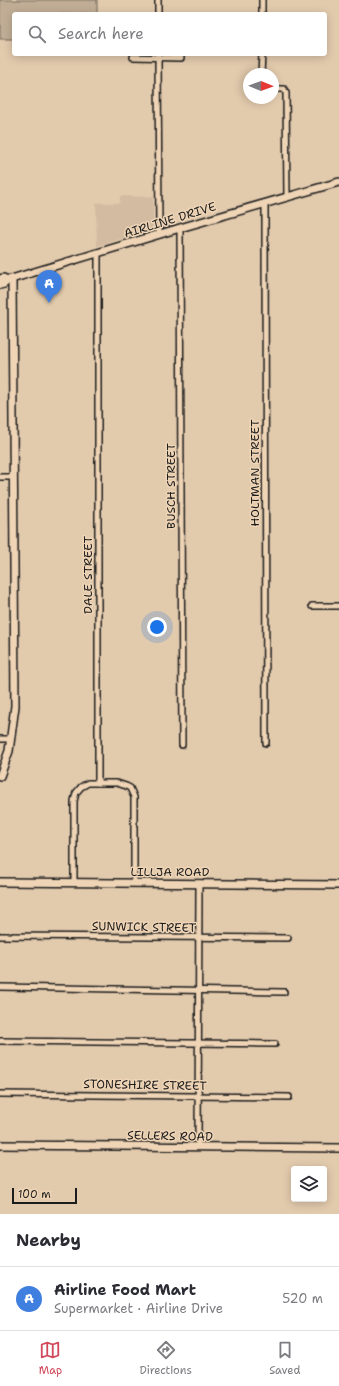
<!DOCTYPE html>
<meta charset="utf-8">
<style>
:root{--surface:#fff;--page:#f7f7f7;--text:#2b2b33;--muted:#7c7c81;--line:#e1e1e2;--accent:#d1495b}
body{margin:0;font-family:"Shantell Sans",sans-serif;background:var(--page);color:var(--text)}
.controls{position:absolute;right:12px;bottom:12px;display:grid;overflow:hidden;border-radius:4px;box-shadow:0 2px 10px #0003}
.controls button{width:36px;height:36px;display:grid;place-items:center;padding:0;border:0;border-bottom:1px solid var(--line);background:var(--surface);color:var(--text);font:20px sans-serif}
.compass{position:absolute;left:243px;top:68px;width:36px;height:36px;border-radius:50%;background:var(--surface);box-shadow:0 2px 10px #0003;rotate:91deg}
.scale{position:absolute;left:12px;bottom:10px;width:65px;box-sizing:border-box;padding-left:4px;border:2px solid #1c1c1c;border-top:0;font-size:11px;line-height:14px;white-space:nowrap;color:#1c1c1c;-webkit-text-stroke:3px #efd5b6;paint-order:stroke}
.you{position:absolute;left:157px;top:627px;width:14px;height:14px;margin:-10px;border:3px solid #fff;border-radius:50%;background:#1a73e8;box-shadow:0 0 0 6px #1a73e833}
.badge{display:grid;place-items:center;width:26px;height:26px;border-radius:50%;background:var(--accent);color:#fff;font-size:13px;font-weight:700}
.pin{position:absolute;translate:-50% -33px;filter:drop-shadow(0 1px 2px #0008)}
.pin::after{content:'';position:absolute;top:21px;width:14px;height:12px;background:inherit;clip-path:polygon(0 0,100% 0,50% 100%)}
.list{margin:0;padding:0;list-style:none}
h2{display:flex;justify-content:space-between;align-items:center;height:52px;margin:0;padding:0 16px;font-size:17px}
h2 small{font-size:13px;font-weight:400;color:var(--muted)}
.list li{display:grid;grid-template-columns:26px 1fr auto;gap:12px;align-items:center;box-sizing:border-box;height:64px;padding:0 16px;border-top:1px solid var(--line)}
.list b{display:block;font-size:15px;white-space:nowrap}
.list p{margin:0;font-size:13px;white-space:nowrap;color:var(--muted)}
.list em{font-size:13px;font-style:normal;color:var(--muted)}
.icon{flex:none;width:22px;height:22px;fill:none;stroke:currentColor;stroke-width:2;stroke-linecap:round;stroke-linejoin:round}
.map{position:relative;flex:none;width:339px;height:1214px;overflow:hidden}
.search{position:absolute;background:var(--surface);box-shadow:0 2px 10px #0003;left:12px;right:12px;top:12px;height:44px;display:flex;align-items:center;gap:10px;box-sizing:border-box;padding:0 14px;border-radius:4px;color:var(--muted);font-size:15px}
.sheet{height:116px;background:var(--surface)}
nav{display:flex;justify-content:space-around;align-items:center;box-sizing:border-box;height:56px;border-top:1px solid var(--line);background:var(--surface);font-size:11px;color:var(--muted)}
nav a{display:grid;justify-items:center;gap:2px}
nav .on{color:var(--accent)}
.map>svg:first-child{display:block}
.built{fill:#d2bba1}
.green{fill:#c1ad95;stroke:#6e6458}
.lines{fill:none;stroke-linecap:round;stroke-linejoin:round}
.street-casing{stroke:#1c1c1c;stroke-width:8}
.secondary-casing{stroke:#1c1c1c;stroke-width:10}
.street{stroke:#efd5b6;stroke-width:5}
.secondary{stroke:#efd5b6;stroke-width:7}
.labels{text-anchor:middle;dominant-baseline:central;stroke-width:3;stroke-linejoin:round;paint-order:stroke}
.street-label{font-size:12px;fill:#1c1c1c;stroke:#efd5b6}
</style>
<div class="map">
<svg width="339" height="1214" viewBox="0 0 339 1214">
<rect width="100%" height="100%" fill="#e2caad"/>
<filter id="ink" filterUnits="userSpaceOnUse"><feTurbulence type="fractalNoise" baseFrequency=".025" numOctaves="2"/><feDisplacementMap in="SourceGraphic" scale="8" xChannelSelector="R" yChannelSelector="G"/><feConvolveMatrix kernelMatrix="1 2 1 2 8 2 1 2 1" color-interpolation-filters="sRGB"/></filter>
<g filter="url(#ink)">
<path class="built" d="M120,196L153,197V230L97,246L96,203H120Z"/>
<path class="green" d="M0,0H97V14H14V39H0Z"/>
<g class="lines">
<g class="street-casing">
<g id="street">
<path d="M158,14V0"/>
<path d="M262,14V0"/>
<path d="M158,54L159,234"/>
<path d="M133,57L181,58"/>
<path d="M261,74L262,54"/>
<path d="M273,89H284L286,93L287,197"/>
<path d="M265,203L266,743"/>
<path d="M180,228L182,745"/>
<path d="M0,477H13"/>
<path d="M312,606H339"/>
<path d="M0,739H11"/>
<path d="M98,783V253"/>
<path d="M74,882V801L76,793L81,787L88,783H117L126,786L130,788L134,797V883"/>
<path d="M0,936L288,938"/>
<path d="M0,987L284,992"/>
<path d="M0,1041L275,1044"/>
<path d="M0,1094L289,1097"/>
<path d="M198,1147L199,883"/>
</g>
</g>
<g class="secondary-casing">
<g id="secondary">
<path d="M0,279L3,278L8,280"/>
<path d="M0,285L4,284L8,280L180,228L339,182"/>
<path d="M0,776L9,751L15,706L12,279"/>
<path d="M0,882L339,885"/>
<path d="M0,1145L339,1148"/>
</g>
</g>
<use href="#street" class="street"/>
<use href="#secondary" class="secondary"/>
</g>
</g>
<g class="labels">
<g class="street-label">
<text transform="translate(170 220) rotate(-17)">AIRLINE DRIVE</text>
<text transform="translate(255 473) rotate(-90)">HOLTMAN STREET</text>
<text transform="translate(171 486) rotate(-90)">BUSCH STREET</text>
<text transform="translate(88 575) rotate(-90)">DALE STREET</text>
<text x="170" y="872">LILLJA ROAD</text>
<text transform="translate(144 927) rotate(1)">SUNWICK STREET</text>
<text transform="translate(145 1085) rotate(1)">STONESHIRE STREET</text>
<text transform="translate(170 1136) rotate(1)">SELLERS ROAD</text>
</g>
</g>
</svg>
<div class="controls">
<button><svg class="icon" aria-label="layers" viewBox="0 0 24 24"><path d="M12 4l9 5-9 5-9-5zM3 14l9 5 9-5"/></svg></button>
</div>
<svg class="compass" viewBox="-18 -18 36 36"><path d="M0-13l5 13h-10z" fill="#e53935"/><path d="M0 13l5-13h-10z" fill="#7c7c81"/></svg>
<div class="scale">100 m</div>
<div class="you"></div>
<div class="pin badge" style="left:49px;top:303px;background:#3f7fe0">A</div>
<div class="search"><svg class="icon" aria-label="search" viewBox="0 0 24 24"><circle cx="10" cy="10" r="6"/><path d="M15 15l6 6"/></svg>Search here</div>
</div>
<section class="sheet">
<h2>Nearby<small></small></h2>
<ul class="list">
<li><span class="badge" style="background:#3f7fe0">A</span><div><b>Airline Food Mart</b><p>Supermarket · Airline Drive</p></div><em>520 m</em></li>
</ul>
</section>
<nav>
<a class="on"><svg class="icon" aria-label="map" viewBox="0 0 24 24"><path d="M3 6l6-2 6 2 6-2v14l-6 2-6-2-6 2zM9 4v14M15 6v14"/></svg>Map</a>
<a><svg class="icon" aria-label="directions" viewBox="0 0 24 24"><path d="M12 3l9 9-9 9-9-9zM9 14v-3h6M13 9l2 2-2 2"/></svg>Directions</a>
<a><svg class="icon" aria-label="saved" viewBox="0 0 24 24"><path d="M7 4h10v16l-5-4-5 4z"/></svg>Saved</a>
</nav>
